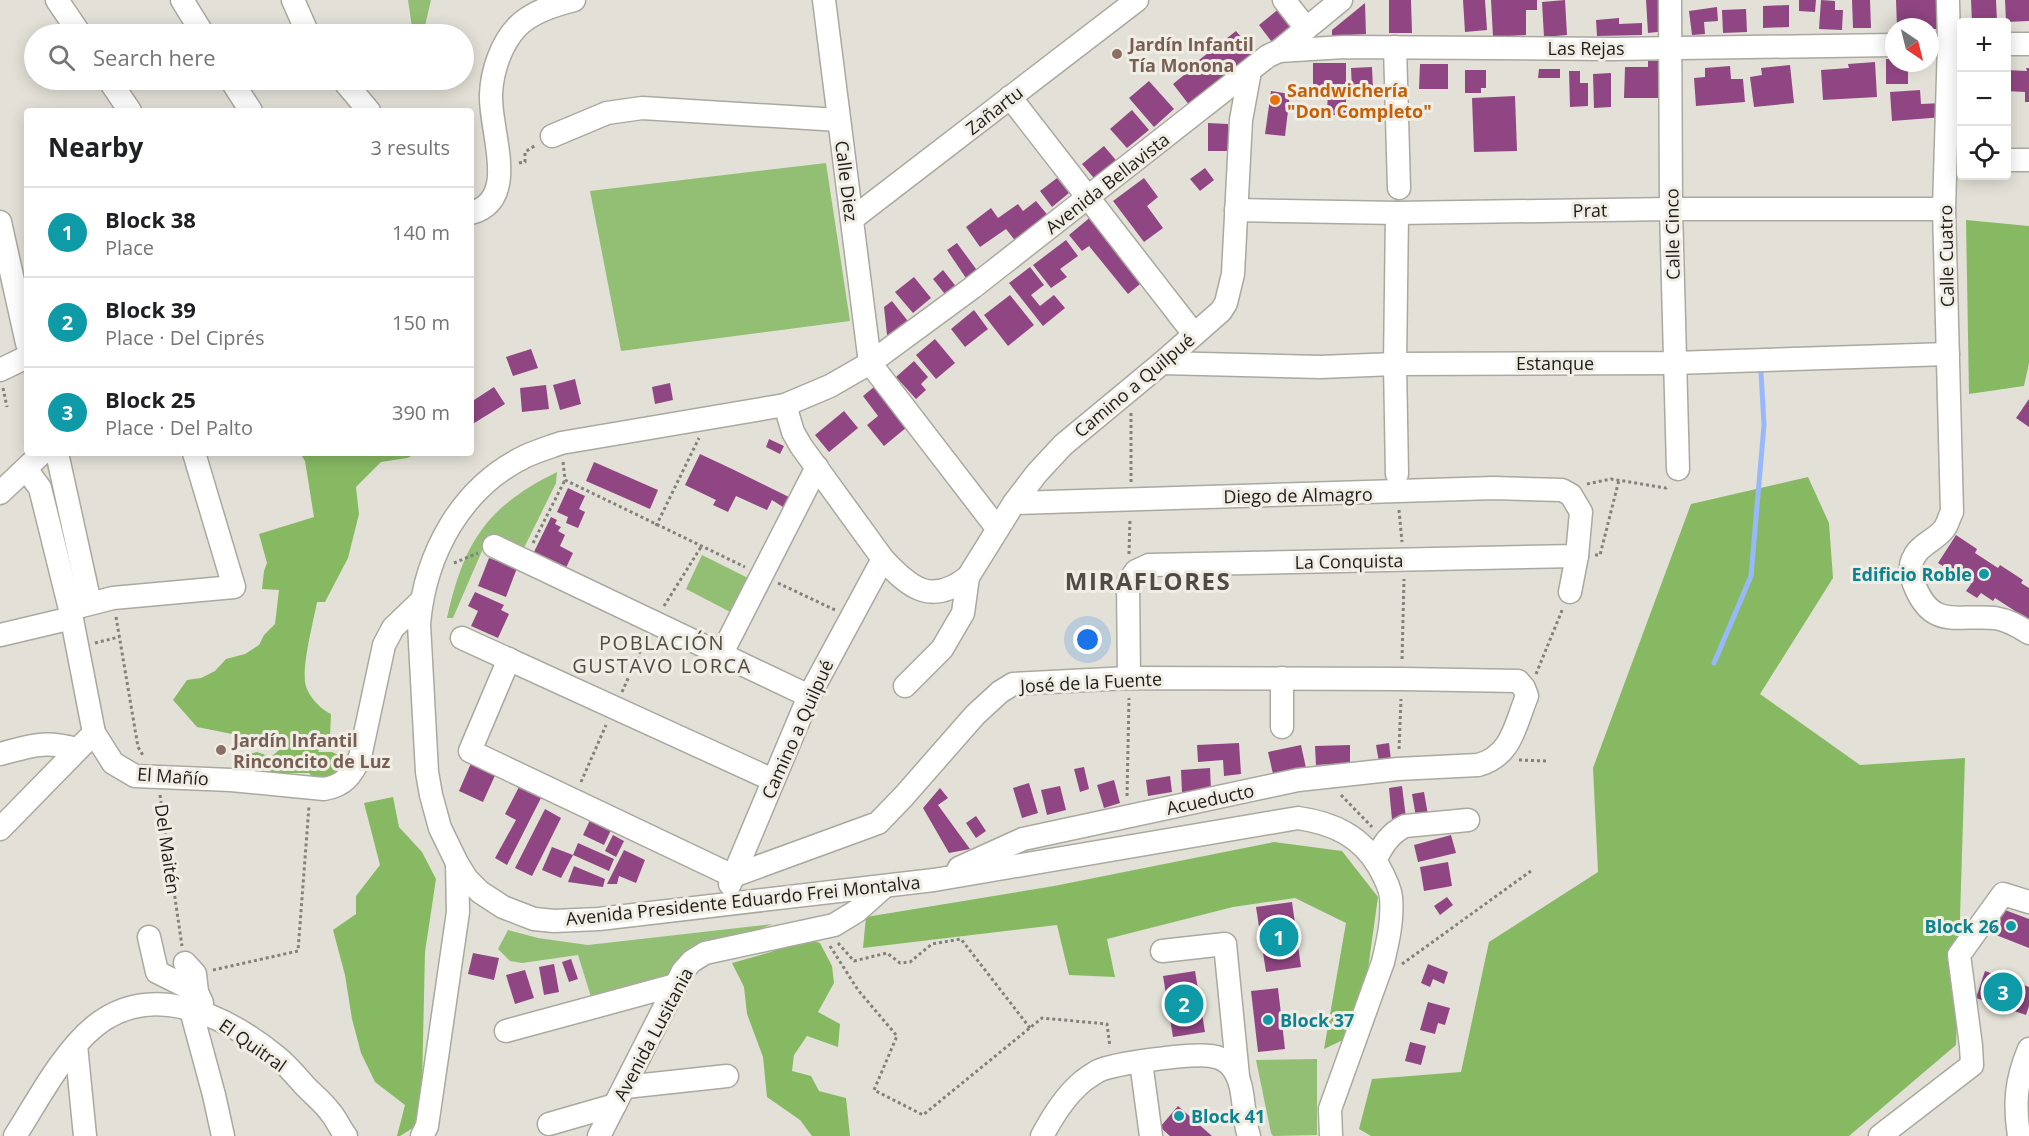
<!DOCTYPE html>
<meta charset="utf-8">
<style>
:root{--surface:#fff;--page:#f2f2f2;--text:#202124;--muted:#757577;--line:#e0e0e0;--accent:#0f766e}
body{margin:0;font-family:"Open Sans",sans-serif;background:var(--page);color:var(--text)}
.controls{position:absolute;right:18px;top:18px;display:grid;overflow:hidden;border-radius:6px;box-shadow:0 3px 15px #0003}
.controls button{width:54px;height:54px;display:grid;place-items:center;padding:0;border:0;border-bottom:2px solid var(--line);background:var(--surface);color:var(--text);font:30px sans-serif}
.compass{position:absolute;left:1885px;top:18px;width:54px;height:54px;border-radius:50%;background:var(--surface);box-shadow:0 3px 15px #0003;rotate:145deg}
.you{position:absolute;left:1088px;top:640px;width:21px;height:21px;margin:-15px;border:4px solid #fff;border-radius:50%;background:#1a73e8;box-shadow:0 0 0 9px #1a73e833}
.badge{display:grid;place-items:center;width:39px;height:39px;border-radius:50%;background:var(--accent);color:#fff;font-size:20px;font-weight:700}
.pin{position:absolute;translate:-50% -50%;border:3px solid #fff;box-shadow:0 2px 6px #0006}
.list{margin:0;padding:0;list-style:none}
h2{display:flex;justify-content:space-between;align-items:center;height:78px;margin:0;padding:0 24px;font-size:26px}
h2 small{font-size:20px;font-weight:400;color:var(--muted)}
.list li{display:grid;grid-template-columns:39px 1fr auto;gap:18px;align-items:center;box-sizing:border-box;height:90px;padding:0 24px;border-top:2px solid var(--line)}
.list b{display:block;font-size:22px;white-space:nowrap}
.list p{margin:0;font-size:20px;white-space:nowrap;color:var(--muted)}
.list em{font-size:20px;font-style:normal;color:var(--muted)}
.icon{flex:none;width:33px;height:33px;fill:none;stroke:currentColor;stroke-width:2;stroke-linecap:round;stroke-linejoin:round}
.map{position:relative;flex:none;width:2029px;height:1136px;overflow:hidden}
.search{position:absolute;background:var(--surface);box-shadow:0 3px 15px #0003;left:24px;top:24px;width:450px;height:66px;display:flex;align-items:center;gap:15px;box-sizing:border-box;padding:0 21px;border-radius:33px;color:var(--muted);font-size:22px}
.panel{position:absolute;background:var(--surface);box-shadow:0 3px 15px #0003;left:24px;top:108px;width:450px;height:348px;border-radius:6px}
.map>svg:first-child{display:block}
.green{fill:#93bf74}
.forest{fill:#87b963}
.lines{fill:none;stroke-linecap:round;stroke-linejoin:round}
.stream{stroke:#99b8fb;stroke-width:5}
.building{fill:#914684}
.minor-casing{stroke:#aaa99f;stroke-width:25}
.path{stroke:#82817a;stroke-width:3;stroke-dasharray:3 3;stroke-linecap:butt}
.minor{stroke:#fff;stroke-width:22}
.education-dot{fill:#8d6e63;stroke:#f0eee4;stroke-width:2}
.food-dot{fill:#e8710a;stroke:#f0eee4;stroke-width:2}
.culture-dot{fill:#0f9aa8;stroke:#f0eee4;stroke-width:2}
.labels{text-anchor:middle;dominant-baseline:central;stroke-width:6;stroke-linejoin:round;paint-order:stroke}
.education-label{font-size:18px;font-weight:bold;fill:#785e54;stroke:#f0eee4;text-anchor:start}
.street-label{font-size:18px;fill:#1e1e1a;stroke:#f0eee4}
.food-label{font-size:18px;font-weight:bold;fill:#c56008;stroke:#f0eee4;text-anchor:start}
.culture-label{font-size:18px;font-weight:bold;fill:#0d838f;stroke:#f0eee4;text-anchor:end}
.neighbourhood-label{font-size:20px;letter-spacing:1.5px;fill:#4e4c44;stroke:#f0eee4}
.district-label{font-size:24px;font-weight:bold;letter-spacing:1.5px;fill:#4e4c44;stroke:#f0eee4}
</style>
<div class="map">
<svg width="2029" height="1136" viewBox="0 0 2029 1136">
<rect width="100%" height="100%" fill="#e3e1d7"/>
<g class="green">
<path d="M408,0H431L423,34H413Z"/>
<path d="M826,163L850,321L621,351L590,191Z"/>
<path d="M557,472L556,483L522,552L488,537L453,618H447C464,542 486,507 557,472Z"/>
<path d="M702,555L756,582L738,616L686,589Z"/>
<path d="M772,924L702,953L678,977L591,997L578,955L522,963L510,961L498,949L508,930L538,938L588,945Z"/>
<path d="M1317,1059V1135L1273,1136L1271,1133L1256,1060Z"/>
</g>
<g class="forest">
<path d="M1966,220L2029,226V363L2024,386L1969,394Z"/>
<path d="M300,453H418L407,458L381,462L356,487L359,514L348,558L325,602H317C313,624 303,660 305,682C307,695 320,709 331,714L330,736L318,752H332L360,766L320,784L309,773H273L243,756L257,752L271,757L286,744L263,737L237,735L197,727L173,700L187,680L201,678L215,671L226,659L245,654L259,645L264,635L275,624L279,590L262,589L264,571L267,563L259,534L314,517L305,461Z"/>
<path d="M1808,477L1829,523L1833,578L1760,694L1860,765L1965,758L1956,1045L1849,1136H1371L1359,1129L1372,1079L1461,1072L1489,942L1598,872L1593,768L1691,504Z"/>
<path d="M393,797L399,827L422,852L436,879L425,952L422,1086L416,1126L400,1136H397L405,1105L375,1082L361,1053L352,1019L345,975L333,930L356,914V896L380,865L364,803Z"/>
<path d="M1274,842L1342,851L1378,897L1368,969L1343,1040L1324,1049L1346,923L1295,898L1233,907L1107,939L1115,977L1069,975L1057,925L863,948L866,917L1054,886Z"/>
<path d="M804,938L820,943L832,966L834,983L818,1012L840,1024L838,1047L807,1036L794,1055L792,1071L811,1076L819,1091L846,1098L850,1136H812L800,1120L767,1097L763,1057L747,1014L744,987L732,963L771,952Z"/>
</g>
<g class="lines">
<path class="stream" d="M1714,663L1751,576L1764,425L1761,372"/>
</g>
<g class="building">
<path d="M1389,0H1411L1412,33H1389Z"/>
<path d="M1463,0H1485L1487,30L1465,32Z"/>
<path d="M1491,0H1537V10H1526V35L1493,37Z"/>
<path d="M1565,0L1567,35L1544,37L1542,2Z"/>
<path d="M1646,0H1664L1666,31L1648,33Z"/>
<path d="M1799,0H1816L1815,12L1799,11Z"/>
<path d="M1821,0L1835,1V10H1843L1842,30L1819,29Z"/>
<path d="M1852,0H1870L1871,28H1853Z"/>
<path d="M1896,0H1939V29H1930V27H1897Z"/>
<path d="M1971,0H1996L1997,22H1972Z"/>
<path d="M2005,0H2029V21L2006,22Z"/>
<path d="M1365,3L1366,34L1332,36V30Z"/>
<path d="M1789,5V27L1763,28V6Z"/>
<path d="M1717,7L1718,21L1704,22L1705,34L1692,35L1689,11Z"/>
<path d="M1280,8L1296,28L1274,45L1259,25Z"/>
<path d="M1746,9L1747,32L1723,33L1722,10Z"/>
<path d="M1619,18V24L1642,23V35L1597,36L1596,20Z"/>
<path d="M1236,31L1255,54L1190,106L1173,84L1195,66L1194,64Z"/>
<path d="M1886,59H1894V63L1908,65V84H1886Z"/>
<path d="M1648,61H1667V98H1624L1625,67H1648Z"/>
<path d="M1875,62L1877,97L1823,100L1821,70L1849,68L1848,64Z"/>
<path d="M1313,63H1346V115H1327L1328,87H1313Z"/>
<path d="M1420,64H1448V89H1419Z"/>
<path d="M1790,65L1794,103L1754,107L1750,77L1762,75L1761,68Z"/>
<path d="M1730,66L1731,79H1743L1745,102L1696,106L1694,78L1705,77V68Z"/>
<path d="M1372,67L1373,89L1352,90L1351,68Z"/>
<path d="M2026,68H2029V102H2025V92L2006,91V70L2027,71Z"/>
<path d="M1539,69H1560V78H1538Z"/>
<path d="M1465,70H1486V88H1481V93H1465Z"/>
<path d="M1569,71H1580V83H1588V106L1570,107Z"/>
<path d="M1611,73V107L1594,108L1593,74Z"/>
<path d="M1149,81L1174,109L1154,127L1129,98Z"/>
<path d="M1920,90L1921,104L1943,103L1944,117L1892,121L1890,92Z"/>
<path d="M1271,91L1290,94L1285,136L1265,134Z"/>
<path d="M1515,96L1517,151L1474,152L1472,98Z"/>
<path d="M1132,110L1149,130L1127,148L1110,129Z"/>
<path d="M1208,123L1228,124V151H1208Z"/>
<path d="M1104,146L1120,165L1098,183L1082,164Z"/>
<path d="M1205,168L1214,180L1200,191L1190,179Z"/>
<path d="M1057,178L1069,193L1052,207L1040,191Z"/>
<path d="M1144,178L1158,197L1147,206L1163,228L1144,242L1113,201Z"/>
<path d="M1036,201L1050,218L1017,243L1006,229L980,247L966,227L991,208L998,218L1018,204L1023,211Z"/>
<path d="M1093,215L1145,280L1128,294L1089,246L1082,251L1069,235Z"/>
<path d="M1066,240L1078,256L1060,269L1067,277L1051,288L1033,265Z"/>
<path d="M957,243L979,273L968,281L947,250Z"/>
<path d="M1030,267L1044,285L1031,295L1040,306L1054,295L1065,308L1043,326L1009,283Z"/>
<path d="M943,270L958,289L948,298L933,279Z"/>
<path d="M914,277L931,298L913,313L895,292Z"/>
<path d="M1010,295L1034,325L1008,346L984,315Z"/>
<path d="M892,301L911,325L888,344L884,307Z"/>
<path d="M974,310L988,329L965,347L951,329Z"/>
<path d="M935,339L955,363L936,379L916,355Z"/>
<path d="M531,349L538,368L513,376L506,357Z"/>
<path d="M914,361L928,377L921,384L926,390L916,399L896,377Z"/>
<path d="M575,379L581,404L560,410L553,385Z"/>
<path d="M670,383L673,400L655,404L652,387Z"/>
<path d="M546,385L549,409L522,412L520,388Z"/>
<path d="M494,387L505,404L471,425V402Z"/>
<path d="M874,387L907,427L884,446L867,425L878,416L863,396Z"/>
<path d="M2029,399V427L2016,418Z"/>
<path d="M844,411L858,428L829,452L815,435Z"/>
<path d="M769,439L784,446L780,454L766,447Z"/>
<path d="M700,454L730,468L789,497L783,507L772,500L767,510L736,496L728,512L713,505L716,500L685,485Z"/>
<path d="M594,462L658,490L650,509L586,481Z"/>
<path d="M568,488L585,496L579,509L585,512L578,528L566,523L568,517L557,512Z"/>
<path d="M551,517L557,520L555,524L561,527L558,531L565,535L560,546L573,553L565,570L533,554Z"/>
<path d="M1956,535L1977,549L1975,553L1998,568L2000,565L2023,580L2021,583L2029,588V620L1995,598L1993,601L1981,593L1977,598L1966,591L1971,584L1938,563Z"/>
<path d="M489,558L517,568L506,597L478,586Z"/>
<path d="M475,592L504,605L501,610L509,614L498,638L471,626L478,611L468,606Z"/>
<path d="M1239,743L1241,774L1224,776L1223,760L1198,762L1197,745Z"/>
<path d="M1389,743L1391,760L1379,762L1376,745Z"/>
<path d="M1301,745L1306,768L1273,774L1268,752Z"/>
<path d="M1350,745V763L1316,765L1315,746Z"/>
<path d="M472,761L497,771L483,802L459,791Z"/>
<path d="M1084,767L1089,789L1080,792L1074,769Z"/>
<path d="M1210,768L1211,791L1182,793L1181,770Z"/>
<path d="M1170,776L1172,792L1148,796L1146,780Z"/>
<path d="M1114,780L1120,803L1104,808L1097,785Z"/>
<path d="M1029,783L1038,813L1022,818L1013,788Z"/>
<path d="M1060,786L1066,810L1047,815L1041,790Z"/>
<path d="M1402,786L1406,818L1392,820L1389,788Z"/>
<path d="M519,787L541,798L507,865L495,858L516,820L505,814Z"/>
<path d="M940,788L948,798L938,805L970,849L949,853L923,808Z"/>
<path d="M1424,792L1428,815L1416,817L1412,794Z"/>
<path d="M545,809L561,818L532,876L515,868Z"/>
<path d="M976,816L986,831L976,838L966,823Z"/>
<path d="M591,818L612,828L604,845L583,835Z"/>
<path d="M613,835L624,841L616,857L605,851Z"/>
<path d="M1451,835L1456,853L1418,862L1414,845Z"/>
<path d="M578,843L614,859L609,871L573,855Z"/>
<path d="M552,847L573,855L561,878L542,870Z"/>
<path d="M624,850L645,860L636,883L619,876L617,884H607Z"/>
<path d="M1448,862L1452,886L1424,891L1420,867Z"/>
<path d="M574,866L605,879L603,887L568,882Z"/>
<path d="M1447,897L1453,905L1440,915L1434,906Z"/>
<path d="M1292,902L1301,967L1266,972L1256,907Z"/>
<path d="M1997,907L2029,919V948L1991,933Z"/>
<path d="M473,953L499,958L494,980L468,974Z"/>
<path d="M571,959L578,979L569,982L562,962Z"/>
<path d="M554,964L559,992L544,995L539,967Z"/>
<path d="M1428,964L1448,972L1444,984L1433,979L1430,987L1421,983Z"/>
<path d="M525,970L534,998L515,1004L506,975Z"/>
<path d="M1195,971L1205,1032L1173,1037L1163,976Z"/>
<path d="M1985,971L2029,987V1006L2026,1015L1976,998Z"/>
<path d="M1278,988L1285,1049L1258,1052L1251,991Z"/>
<path d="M1428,1002L1450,1008L1445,1025L1438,1023L1435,1034L1420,1030Z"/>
<path d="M1410,1042L1426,1046L1421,1065L1405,1061Z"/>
<path d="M1178,1106L1212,1136H1170L1160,1127Z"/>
</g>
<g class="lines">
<g class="minor-casing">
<g id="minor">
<path d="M57,0L80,34"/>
<path d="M182,0L203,34"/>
<path d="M293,0L308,34"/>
<path d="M824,0L870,363"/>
<path d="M1284,0L1306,28"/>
<path d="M1670,0L1671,209L1678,469"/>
<path d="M1948,0L1949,43L1944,209L1952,512C1949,517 1948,524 1944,529C1936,540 1920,544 1914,557C1909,565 1911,576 1914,584C1932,631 1958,614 1995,618C2008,620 2018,626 2029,633"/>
<path d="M2006,44H2029"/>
<path d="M1395,47L1399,188"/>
<path d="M1279,51L1344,47L1613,49L1894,45"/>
<path d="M109,80L130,111"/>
<path d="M231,80L251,111"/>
<path d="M343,80L369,111"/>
<path d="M1010,97L1194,334"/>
<path d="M552,136L607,113L642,108L839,120"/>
<path d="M2006,160H2029"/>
<path d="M1236,210L1397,213L1671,209H1944"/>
<path d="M471,213C521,199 489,131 491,94C492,71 501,44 517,27C531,12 555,5 574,0"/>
<path d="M1397,213L1395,364L1397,474"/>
<path d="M852,219L1137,0"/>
<path d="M0,222L27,343"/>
<path d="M870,363L997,528"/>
<path d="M1162,363L1320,367L1395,364L1674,363L1948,354"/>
<path d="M0,370L27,357"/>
<path d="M785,405L793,432L801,446L883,559"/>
<path d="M57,453L90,603"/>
<path d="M26,469L40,488L70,609L94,733L113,763L135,776L231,780L324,789C344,786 352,775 360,757L384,645L393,628L421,601"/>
<path d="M0,493L42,453"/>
<path d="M1014,503L1494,488L1562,490L1571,495L1581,512L1577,556L1570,592"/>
<path d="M494,546L809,696"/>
<path d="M70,609L113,598L234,587L194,453"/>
<path d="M0,635L72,618"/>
<path d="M462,638L773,780"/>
<path d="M722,653L817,467"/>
<path d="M509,659L470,751L733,876L878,823L904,796L975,715L1000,692L1013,684L1129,678L1402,679L1518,681L1524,688L1527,696C1515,725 1512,756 1478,765L1398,769L1298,780L1023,839L959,868"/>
<path d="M1129,678L1128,582L1136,571L1149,565L1577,556"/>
<path d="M1282,678V727"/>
<path d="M905,686L942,649L963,613L968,577"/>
<path d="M0,754C31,746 44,740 76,749"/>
<path d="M0,829L94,733"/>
<path d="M1375,860C1383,845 1389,834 1405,826L1468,820"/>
<path d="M730,884L809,696L883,559C910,588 931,606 968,577L1014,503L1037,473L1063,445L1162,363L1221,311L1226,303L1233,274L1241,120L1250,71"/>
<path d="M149,937L157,972L197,992"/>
<path d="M1162,951L1225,944L1238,1076"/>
<path d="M185,963L195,974L197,992L202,1003"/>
<path d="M191,1010L214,1095L223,1136"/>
<path d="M506,1031L675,985"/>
<path d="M76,1045L85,1136"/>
<path d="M1141,1062L1151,1136"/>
<path d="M625,1087L727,1076"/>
<path d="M549,1124L615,1105"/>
<path d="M15,1136C38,1100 62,1053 95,1026C153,979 228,1017 277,1057C288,1066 297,1077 306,1087C314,1095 324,1103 331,1113C337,1120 340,1129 346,1136"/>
<path d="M422,1136L427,1126L458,912L457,863"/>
<path d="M599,1136L683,971L692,961L705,953L834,925L857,911L885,886"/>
<path d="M1042,1136C1053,1116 1065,1096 1083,1081C1087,1078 1093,1074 1098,1071C1115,1063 1192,1053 1211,1056C1219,1057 1226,1060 1231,1066C1247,1085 1241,1114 1249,1136"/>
<path d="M1331,1136L1330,1109L1383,962C1388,941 1393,920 1391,897C1390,887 1384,876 1379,867C1361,836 1333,823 1298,818L934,880L599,919L554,921L534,919L503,907L480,892L467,879L457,863L440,828L431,795L427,772L419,624C425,554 461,487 526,456C537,451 550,447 561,443L785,405L830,386L870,363L972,288L1268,56L1279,51L1341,0"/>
<path d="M1880,1136L1972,1065L1971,1046L1959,955L2003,894L2029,902"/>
<path d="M2019,1136C2014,1103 2016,1080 2029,1049"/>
</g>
</g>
<g class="path">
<path d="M519,163L525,162V152L536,145"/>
<path d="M3,388L7,407"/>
<path d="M1131,413V482"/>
<path d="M563,462L565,480L745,567"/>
<path d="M1587,484L1611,479L1666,488L1668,485"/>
<path d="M1399,510L1402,542"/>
<path d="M656,526L699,438"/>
<path d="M533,543L565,480"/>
<path d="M1129,554L1130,518"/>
<path d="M1595,555H1600L1619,480"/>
<path d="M454,563L478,553"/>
<path d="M778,583L835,610"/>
<path d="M664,606L701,547"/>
<path d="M116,617L138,747L144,757"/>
<path d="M95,643L119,637"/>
<path d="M1402,659L1404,579"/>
<path d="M1536,674L1563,608"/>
<path d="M622,692L646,638"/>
<path d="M1399,749L1401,699"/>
<path d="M1519,760L1547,761"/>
<path d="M581,782L606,725"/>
<path d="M160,795L182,946"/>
<path d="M1341,795L1372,827"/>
<path d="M1127,796L1129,698"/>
<path d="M838,943L854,961L887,953L900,963L910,962L932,944L961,939L1030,1028"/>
<path d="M830,946L858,990L897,1036L874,1090L923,1115L1042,1018L1107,1024L1110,1047"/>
<path d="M1402,964L1531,871"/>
<path d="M213,970L298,951L309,806"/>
</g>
<use href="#minor" class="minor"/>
</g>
<g class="education-dot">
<circle cx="1117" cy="54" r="6"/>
<circle cx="221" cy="750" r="6"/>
</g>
<circle class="food-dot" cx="1275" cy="100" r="6"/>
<g class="culture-dot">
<circle cx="1984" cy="574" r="6"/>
<circle cx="2011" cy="926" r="6"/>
<circle cx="1268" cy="1020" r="6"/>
<circle cx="1179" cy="1116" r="6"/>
</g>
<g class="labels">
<g class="education-label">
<text x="1129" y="44">Jardín Infantil<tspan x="1129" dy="21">Tía Monona</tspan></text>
<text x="233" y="740">Jardín Infantil<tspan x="233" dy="21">Rinconcito de Luz</tspan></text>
</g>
<g class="street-label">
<text x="1586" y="48">Las Rejas</text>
<text transform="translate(994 110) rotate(-38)">Zañartu</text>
<text transform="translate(847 181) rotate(83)">Calle Diez</text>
<text transform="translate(1107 183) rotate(-38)">Avenida Bellavista</text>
<text transform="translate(1590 210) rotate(-1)">Prat</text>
<text transform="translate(1672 234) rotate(-91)">Calle Cinco</text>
<text transform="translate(1946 256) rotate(-91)">Calle Cuatro</text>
<text x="1555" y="363">Estanque</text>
<text transform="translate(1134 385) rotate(-40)">Camino a Quilpué</text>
<text transform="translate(1298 495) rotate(-1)">Diego de Almagro</text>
<text transform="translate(1349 561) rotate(-1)">La Conquista</text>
<text transform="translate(1091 682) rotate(-3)">José de la Fuente</text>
<text transform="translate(797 729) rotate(-66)">Camino a Quilpué</text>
<text transform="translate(173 776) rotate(4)">El Mañío</text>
<text transform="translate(1210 799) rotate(-12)">Acueducto</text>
<text transform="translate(168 849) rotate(82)">Del Maitén</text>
<text transform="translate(743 900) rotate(-6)">Avenida Presidente Eduardo Frei Montalva</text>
<text transform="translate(653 1034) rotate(-62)">Avenida Lusitania</text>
<text transform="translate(253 1045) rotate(35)">El Quitral</text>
</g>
<g class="food-label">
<text x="1287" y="90">Sandwichería<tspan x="1287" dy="21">"Don Completo"</tspan></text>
</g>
<g class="culture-label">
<text x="1972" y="574">Edificio Roble</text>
<text x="1999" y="926">Block 26</text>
<text x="1280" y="1020" text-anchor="start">Block 37</text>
<text x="1191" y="1116" text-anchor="start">Block 41</text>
</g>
<g class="neighbourhood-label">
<text x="662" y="642">POBLACIÓN<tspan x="662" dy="23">GUSTAVO LORCA</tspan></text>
</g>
<g class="district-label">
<text x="1148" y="580">MIRAFLORES</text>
</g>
</g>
</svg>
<div class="controls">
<button>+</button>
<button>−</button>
<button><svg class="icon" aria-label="locate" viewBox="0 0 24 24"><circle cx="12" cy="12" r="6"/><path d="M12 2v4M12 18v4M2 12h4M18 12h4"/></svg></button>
</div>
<svg class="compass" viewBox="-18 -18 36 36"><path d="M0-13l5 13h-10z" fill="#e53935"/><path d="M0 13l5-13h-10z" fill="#757577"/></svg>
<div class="you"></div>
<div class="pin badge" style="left:1279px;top:937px;background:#0f9aa8">1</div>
<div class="pin badge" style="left:1184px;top:1004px;background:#0f9aa8">2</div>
<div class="pin badge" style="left:2003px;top:992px;background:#0f9aa8">3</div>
<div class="search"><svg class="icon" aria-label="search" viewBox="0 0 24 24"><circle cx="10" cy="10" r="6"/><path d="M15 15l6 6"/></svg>Search here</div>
<section class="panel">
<h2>Nearby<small>3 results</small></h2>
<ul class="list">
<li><span class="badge" style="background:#0f9aa8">1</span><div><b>Block 38</b><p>Place</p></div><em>140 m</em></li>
<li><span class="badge" style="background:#0f9aa8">2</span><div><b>Block 39</b><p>Place · Del Ciprés</p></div><em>150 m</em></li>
<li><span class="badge" style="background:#0f9aa8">3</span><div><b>Block 25</b><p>Place · Del Palto</p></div><em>390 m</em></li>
</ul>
</section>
</div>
